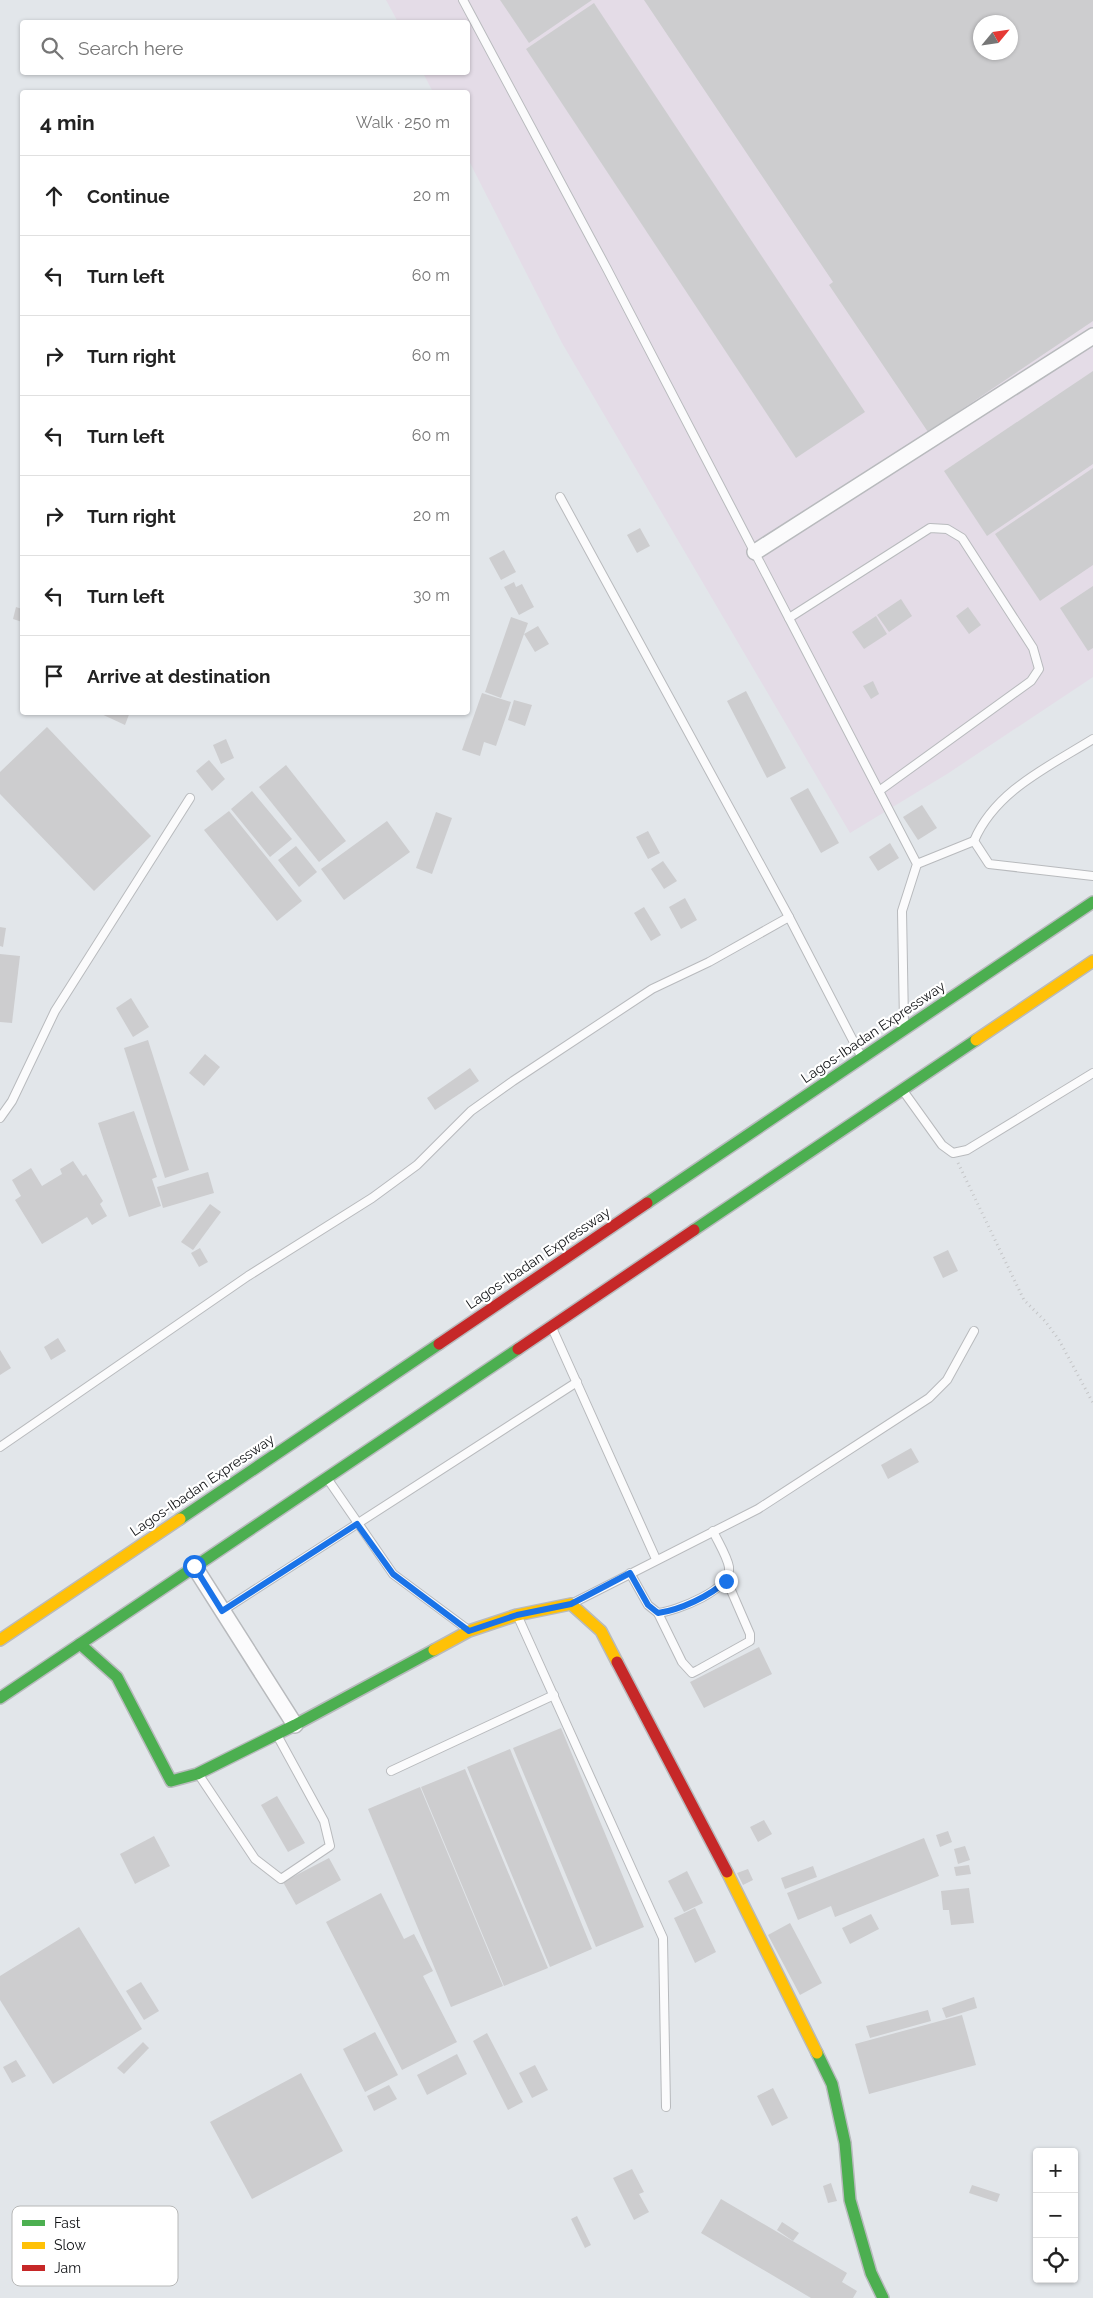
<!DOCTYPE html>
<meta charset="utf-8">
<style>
:root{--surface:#fff;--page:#f2f2f2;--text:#222;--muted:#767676;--line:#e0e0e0}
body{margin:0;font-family:Raleway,sans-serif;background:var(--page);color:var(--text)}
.controls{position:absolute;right:15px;bottom:15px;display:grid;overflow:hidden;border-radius:5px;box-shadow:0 1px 4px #0004}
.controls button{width:45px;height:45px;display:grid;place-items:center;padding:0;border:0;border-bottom:1px solid var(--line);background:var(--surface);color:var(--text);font:25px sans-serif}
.compass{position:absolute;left:973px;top:15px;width:45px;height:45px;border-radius:50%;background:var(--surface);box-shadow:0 1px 4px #0004;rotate:61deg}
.stop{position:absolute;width:15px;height:15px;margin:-11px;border:4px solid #1a73e8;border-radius:50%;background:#fff}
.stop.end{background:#1a73e8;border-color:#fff;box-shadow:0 1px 5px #0008}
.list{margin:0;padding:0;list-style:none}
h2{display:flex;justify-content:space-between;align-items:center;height:65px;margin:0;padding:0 20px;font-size:21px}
h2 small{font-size:16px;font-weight:400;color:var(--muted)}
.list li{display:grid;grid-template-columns:32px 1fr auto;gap:15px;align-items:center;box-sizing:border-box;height:80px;padding:0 20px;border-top:1px solid var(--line)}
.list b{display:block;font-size:19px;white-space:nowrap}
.list em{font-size:16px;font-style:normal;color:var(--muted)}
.icon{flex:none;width:28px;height:28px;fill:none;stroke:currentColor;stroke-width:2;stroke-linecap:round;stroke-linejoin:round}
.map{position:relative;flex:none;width:1093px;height:2298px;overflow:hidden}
.search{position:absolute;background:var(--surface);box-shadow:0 1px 4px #0004;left:20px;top:20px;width:450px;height:55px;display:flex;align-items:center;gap:12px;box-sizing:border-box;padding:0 18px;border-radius:5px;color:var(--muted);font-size:19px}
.panel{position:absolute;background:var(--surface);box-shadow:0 1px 4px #0004;left:20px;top:90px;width:450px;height:625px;border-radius:5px}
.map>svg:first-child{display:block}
.industrial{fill:#e4dce7;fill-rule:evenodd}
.building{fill:#cdcdcf;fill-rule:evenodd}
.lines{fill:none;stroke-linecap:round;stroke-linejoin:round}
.lane-casing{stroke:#b8babd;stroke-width:10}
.street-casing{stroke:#b8babd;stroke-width:18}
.fast-casing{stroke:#b8babd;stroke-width:14}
.slow-casing{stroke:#b8babd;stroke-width:14}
.jam-casing{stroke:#b8babd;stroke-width:14}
.path{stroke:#c4c5c7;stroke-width:3;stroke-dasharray:1 4;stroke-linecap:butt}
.lane{stroke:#fbfbfc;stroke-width:8}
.street{stroke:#fbfbfc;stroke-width:15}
.fast{stroke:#4caf50;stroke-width:11}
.slow{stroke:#ffc107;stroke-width:11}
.jam{stroke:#c62828;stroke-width:11}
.route{stroke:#1a73e8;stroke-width:6}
.labels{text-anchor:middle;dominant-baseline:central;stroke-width:4.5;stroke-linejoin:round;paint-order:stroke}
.street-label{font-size:14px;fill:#0f1114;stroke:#fff}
.key{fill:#fff;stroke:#b7b8b8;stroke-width:1}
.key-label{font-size:14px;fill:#0f1114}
</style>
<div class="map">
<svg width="1093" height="2298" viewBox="0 0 1093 2298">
<rect width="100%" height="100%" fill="#e2e6ea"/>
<path class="industrial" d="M386,0H1093V677L947,774L850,833L562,343L468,159V92H433L423,73L468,72V22H398ZM980,22H1010V52H980Z"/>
<g class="building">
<path d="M500,0H592L529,43Z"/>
<path d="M644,0H1093V321L928,432L829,285L833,282ZM980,22H1010V52H980Z"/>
<path d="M594,3L865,412L796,458L526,49Z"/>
<path d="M1093,371V464L987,536L944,471Z"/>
<path d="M1093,468V565L1040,601L995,534Z"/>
<path d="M640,528L650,546L637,553L627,535Z"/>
<path d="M504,550L516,572L501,580L489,558Z"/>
<path d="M514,582L516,587L522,584L534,607L519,615L504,587Z"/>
<path d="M1093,586V648L1088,651L1060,608Z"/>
<path d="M901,599L912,616L889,632L877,615Z"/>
<path d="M16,607L22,609V622L13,619Z"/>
<path d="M968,607L981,625L969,634L956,616Z"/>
<path d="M876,616L887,634L864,649L852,632Z"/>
<path d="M511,617L528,623L501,698L485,692Z"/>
<path d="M538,626L549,644L535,652L524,634Z"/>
<path d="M873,681L879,694L871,699L863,686Z"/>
<path d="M746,691L786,768L767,778L727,701Z"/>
<path d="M482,693L511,702L496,746L484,742L480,756L462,750Z"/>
<path d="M514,700L532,705L525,726L508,720Z"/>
<path d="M97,712H130L125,725Z"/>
<path d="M47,727L151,836L94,891L0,794V772Z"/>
<path d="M226,739L234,758L221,764L213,745Z"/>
<path d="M209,760L225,779L212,791L196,771Z"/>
<path d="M286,765L346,841L319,862L259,787Z"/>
<path d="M808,788L839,843L821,853L790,798Z"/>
<path d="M252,791L292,839L270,857L231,809Z"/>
<path d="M922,805L937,828L918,840L903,817Z"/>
<path d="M229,811L302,901L277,921L204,830Z"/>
<path d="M436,812L452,818L432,874L416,868Z"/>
<path d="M387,821L410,852L344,900L321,869Z"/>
<path d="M648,831L660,853L648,859L636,837Z"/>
<path d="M890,843L899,858L878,871L869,857Z"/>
<path d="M296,846L317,872L299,887L278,860Z"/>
<path d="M663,861L677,881L664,889L651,869Z"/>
<path d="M685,898L697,920L681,929L669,907Z"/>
<path d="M644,907L661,935L651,941L634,913Z"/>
<path d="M0,927L6,928L3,947L0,946Z"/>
<path d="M0,954L20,956L12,1023L0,1022Z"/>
<path d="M131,998L149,1027L133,1037L116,1008Z"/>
<path d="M148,1040L189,1170L165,1178L124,1048Z"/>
<path d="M205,1054L220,1067L204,1086L189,1073Z"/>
<path d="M470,1068L479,1081L435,1110L427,1098Z"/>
<path d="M134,1111L157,1177L152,1179L161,1206L129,1217L98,1123Z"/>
<path d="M73,1161L83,1176L86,1174L103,1201L100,1204L107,1216L92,1225L87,1217L42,1244L15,1200L21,1196L12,1180L31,1168L42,1186L62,1174L60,1169Z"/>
<path d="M208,1172L214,1193L163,1208L157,1187Z"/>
<path d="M210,1204L221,1212L193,1250L181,1242Z"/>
<path d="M200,1248L208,1262L199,1267L191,1253Z"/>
<path d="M948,1250L958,1271L943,1278L933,1257Z"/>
<path d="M58,1338L66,1351L51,1360L44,1347Z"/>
<path d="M0,1350L11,1368L0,1375Z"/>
<path d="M911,1448L919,1462L888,1479L881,1465Z"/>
<path d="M759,1647L772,1674L704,1708L690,1682Z"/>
<path d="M561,1728L644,1927L596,1947L513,1748Z"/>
<path d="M510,1749L592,1949L550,1967L467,1767Z"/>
<path d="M465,1769L548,1968L504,1986L421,1787Z"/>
<path d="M420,1787L503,1986L451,2007L368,1809Z"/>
<path d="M277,1796L305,1843L288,1852L261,1805Z"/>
<path d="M764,1820L772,1834L758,1842L750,1827Z"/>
<path d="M948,1831L952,1842L940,1847L936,1835Z"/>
<path d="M154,1836L170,1866L135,1884L120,1854Z"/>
<path d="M924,1838L939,1876L835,1917L831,1906L798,1920L787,1893Z"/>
<path d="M965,1846L970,1860L958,1864L954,1849Z"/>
<path d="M329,1858L341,1880L296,1905L283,1882Z"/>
<path d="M969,1865L971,1874L956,1876L954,1867Z"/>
<path d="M813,1866L817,1877L785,1889L781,1878Z"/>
<path d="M748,1869L753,1880L743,1885L737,1873Z"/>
<path d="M687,1871L703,1903L684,1912L668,1881Z"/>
<path d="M969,1888L974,1923L951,1925L949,1910H943L941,1891Z"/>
<path d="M381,1893L404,1939L414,1934L433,1971L423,1976L457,2042L402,2070L326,1922Z"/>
<path d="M695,1908L716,1952L695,1963L674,1918Z"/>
<path d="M871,1914L879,1929L850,1944L842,1928Z"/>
<path d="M790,1923L822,1983L800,1995L768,1935Z"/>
<path d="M79,1927L142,2029L53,2084L0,2000V1976Z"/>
<path d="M141,1982L159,2011L144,2020L126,1991Z"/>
<path d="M974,1997L977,2008L946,2018L942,2008Z"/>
<path d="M928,2010L931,2021L870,2038L866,2026Z"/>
<path d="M962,2015L976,2065L869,2094L855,2044Z"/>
<path d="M375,2032L398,2075L365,2092L343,2049Z"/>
<path d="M487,2033L523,2102L508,2110L473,2041Z"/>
<path d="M143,2042L149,2048L124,2074L117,2068Z"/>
<path d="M457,2054L467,2074L427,2095L417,2075Z"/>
<path d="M16,2060L26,2076L12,2083L3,2067Z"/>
<path d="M535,2065L548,2090L532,2098L519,2073Z"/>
<path d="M301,2073L343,2151L252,2199L210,2122Z"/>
<path d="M389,2085L397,2099L374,2111L367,2096Z"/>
<path d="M773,2088L788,2118L772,2126L757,2096Z"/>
<path d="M632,2169L644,2192L639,2194L649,2212L634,2220L613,2178Z"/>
<path d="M831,2183L837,2201L828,2203L823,2186Z"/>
<path d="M972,2185L1000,2194L997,2202L969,2193Z"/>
<path d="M721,2199L847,2273L842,2282L857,2291L853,2298H811L701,2233Z"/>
<path d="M577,2216L591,2245L585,2248L571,2219Z"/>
<path d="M782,2222L799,2233L793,2241L777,2230Z"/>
</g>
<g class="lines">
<g class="lane-casing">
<g id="lane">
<path d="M463,0L606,267L917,864L902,911L904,1022"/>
<path d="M560,497L789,917"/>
<path d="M789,618L930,528L947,529L962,538L1033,648L1039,669L1031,681L879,791"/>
<path d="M974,841C995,791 1048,767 1093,739"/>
<path d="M917,864L974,841L989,864L1093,876"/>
<path d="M904,1092L942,1145L953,1153L967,1150L1093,1073"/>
<path d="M0,1118L12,1101L55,1011L190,798"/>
<path d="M553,1330L656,1559"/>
<path d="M0,1447L248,1276L372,1198L417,1165L471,1111L513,1081L652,989L709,962L789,917L860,1054"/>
<path d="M329,1481L393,1574L467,1629"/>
<path d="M630,1573L648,1605L658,1613C676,1611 732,1590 729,1567C727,1556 718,1542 713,1531"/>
<path d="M573,1603L758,1509L929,1398L947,1380L974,1331"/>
<path d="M222,1611L577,1382"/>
<path d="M658,1613L682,1662L692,1673L698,1670L750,1641V1634L727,1581"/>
<path d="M518,1617L663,1938L666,2107"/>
<path d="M391,1771L554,1695"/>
<path d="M199,1775L255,1859L281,1879L330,1846L324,1821L277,1735"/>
</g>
</g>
<g class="street-casing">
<g id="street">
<path d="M755,552L1093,336"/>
<path d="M194,1566L295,1725"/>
</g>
</g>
<g class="fast-casing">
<g id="fast">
<path d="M647,1203L1093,902"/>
<path d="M694,1230L976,1040"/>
<path d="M180,1519L439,1344"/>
<path d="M80,1644L117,1677L171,1781L197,1774L295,1725L434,1650"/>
<path d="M0,1698L518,1349"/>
<path d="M817,2053L832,2084L845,2143L850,2200L871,2273L883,2298"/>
</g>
</g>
<g class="slow-casing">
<g id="slow">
<path d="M976,1040L1093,961"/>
<path d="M0,1640L180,1519"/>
<path d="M434,1650L469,1631L517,1615L571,1604L601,1631L617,1662"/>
<path d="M727,1872L817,2053"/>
</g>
</g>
<g class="jam-casing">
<g id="jam">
<path d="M439,1344L647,1203"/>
<path d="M518,1349L694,1230"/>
<path d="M617,1662L727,1872"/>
</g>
</g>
<path class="path" d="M958,1163L1024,1300L1045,1321L1059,1340L1093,1403"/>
<use href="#lane" class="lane"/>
<use href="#street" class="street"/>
<use href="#fast" class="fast"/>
<use href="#slow" class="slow"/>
<use href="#jam" class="jam"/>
</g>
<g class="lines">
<path class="route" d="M194,1566L222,1611L357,1524L393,1574L469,1631L517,1615L571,1604L630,1573L648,1605L658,1613C680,1610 710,1596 726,1581"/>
</g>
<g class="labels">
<g class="street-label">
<text transform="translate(873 1032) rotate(-34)">Lagos-Ibadan Expressway</text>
<text transform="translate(538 1258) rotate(-34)">Lagos-Ibadan Expressway</text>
<text transform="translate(202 1485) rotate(-34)">Lagos-Ibadan Expressway</text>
</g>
</g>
<rect x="12" y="2206" width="166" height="80" rx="8" class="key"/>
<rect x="22" y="2220" width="23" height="6" fill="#4caf50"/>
<rect x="22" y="2242" width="23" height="7" fill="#ffc107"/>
<rect x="22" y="2265" width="23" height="6" fill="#c62828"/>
<g class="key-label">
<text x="54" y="2228">Fast</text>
<text x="54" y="2250">Slow</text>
<text x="54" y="2273">Jam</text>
</g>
</svg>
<div class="controls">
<button>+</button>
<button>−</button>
<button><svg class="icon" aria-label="locate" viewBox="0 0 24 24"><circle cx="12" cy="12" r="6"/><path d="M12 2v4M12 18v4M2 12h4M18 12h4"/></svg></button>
</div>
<svg class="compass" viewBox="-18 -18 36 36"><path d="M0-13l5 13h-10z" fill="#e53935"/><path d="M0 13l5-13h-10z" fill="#767676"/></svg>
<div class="stop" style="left:194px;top:1566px"></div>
<div class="stop end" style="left:726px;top:1581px"></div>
<div class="search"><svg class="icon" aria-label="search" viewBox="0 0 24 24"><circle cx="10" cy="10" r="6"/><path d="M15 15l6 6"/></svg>Search here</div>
<section class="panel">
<h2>4 min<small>Walk · 250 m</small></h2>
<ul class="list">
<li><svg class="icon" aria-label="ahead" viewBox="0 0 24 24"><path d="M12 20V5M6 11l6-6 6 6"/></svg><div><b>Continue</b></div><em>20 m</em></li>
<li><svg class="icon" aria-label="left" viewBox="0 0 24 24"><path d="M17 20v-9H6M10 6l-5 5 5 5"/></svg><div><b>Turn left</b></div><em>60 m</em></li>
<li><svg class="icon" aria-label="right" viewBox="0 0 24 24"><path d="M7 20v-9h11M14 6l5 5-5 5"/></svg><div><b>Turn right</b></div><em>60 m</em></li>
<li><svg class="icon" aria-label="left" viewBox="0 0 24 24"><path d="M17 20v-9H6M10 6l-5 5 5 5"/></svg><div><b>Turn left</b></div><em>60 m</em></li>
<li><svg class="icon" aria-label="right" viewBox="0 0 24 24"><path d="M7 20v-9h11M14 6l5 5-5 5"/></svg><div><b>Turn right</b></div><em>20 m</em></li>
<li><svg class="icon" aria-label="left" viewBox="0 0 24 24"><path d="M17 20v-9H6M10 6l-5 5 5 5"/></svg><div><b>Turn left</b></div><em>30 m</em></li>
<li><svg class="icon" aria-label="arrive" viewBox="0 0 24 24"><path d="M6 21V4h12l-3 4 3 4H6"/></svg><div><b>Arrive at destination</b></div></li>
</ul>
</section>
</div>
